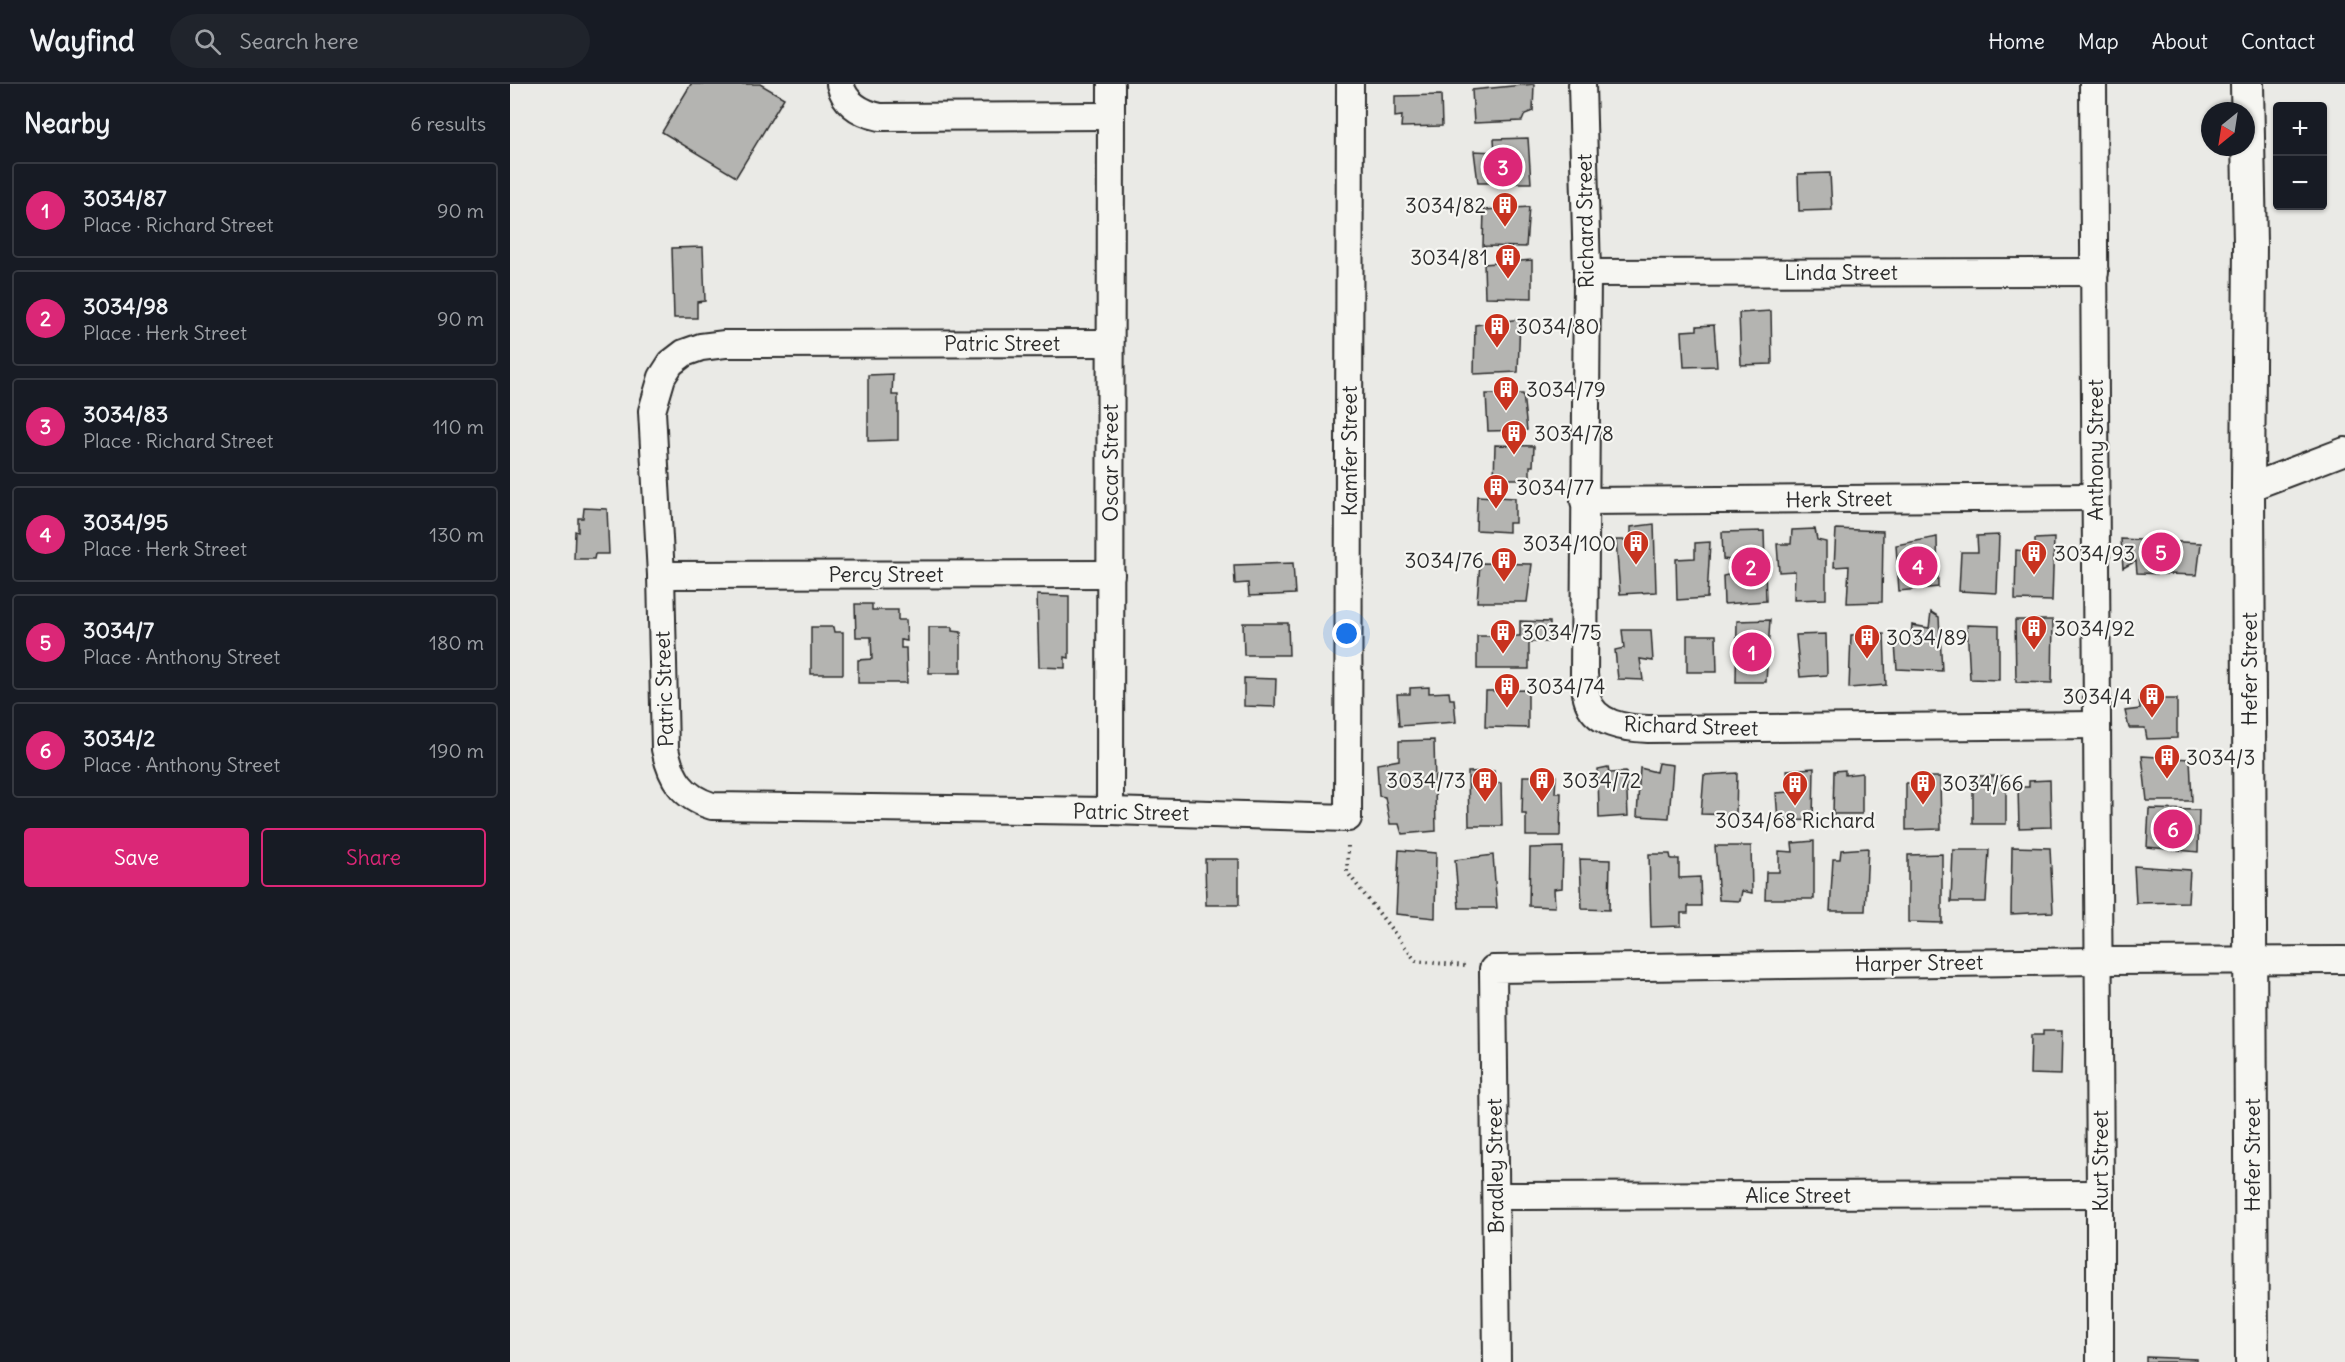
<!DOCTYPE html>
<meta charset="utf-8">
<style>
:root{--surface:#171b24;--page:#20242c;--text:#f1f3f6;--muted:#9ea1a6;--line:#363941;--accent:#db2777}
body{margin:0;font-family:Delius,sans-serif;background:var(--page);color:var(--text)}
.controls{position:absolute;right:18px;top:18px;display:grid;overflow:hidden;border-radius:6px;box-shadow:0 2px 4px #0004}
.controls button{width:54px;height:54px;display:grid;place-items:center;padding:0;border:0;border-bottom:2px solid var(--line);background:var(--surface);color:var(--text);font:30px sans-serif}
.compass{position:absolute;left:1691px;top:18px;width:54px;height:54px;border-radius:50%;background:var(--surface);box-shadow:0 2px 4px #0004;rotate:210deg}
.you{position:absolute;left:837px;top:550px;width:21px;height:21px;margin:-15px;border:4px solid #fff;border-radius:50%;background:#1a73e8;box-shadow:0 0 0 9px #1a73e833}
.badge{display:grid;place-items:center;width:39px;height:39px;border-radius:50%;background:var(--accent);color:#fff;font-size:20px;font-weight:700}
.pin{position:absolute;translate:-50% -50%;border:3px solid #fff;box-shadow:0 2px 6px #0006}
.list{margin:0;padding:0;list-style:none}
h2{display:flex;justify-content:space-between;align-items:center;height:78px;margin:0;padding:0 24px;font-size:26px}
h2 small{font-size:20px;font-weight:400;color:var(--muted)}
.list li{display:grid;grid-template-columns:39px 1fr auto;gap:18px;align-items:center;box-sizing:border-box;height:96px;margin:0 12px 12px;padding:0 12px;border:2px solid var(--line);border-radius:6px}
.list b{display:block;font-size:22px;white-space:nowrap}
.list p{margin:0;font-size:20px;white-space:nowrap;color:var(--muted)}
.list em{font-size:20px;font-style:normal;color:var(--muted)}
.actions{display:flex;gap:12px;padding:18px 24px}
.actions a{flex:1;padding:14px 0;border:2px solid var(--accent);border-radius:6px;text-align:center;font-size:21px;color:var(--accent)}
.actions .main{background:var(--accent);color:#fff}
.icon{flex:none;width:33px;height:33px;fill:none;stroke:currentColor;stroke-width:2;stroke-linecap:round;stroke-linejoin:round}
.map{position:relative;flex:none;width:1835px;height:1278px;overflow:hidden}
header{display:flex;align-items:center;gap:36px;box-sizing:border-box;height:84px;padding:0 30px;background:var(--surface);border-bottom:2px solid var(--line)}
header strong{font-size:28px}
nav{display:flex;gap:33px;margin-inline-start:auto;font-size:21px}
.search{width:420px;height:54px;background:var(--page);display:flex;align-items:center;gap:15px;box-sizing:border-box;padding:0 21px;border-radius:33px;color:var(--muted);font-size:22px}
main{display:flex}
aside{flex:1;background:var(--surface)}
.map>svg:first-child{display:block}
.building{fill:#b4b4b1;stroke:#2b2b2b;stroke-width:1.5}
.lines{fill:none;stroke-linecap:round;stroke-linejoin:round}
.minor-casing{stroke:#2b2b2b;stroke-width:30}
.tertiary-casing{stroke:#2b2b2b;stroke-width:36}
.path{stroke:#2b2b2b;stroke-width:4;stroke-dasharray:1.5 4.5;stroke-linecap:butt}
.minor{stroke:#f6f6f2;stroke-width:26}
.tertiary{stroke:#f6f6f2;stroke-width:32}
.labels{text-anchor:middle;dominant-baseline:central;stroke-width:4.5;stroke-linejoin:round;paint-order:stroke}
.poi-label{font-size:21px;fill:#2b2b2b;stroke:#f6f6f2;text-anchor:start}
.street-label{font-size:21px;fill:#2b2b2b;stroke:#f6f6f2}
</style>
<header>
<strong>Wayfind</strong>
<div class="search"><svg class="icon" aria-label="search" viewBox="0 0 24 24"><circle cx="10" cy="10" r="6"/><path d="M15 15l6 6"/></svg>Search here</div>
<nav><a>Home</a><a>Map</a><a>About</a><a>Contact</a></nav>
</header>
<main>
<aside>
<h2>Nearby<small>6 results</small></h2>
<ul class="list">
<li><span class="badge">1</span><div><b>3034/87</b><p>Place · Richard Street</p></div><em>90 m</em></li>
<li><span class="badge">2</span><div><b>3034/98</b><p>Place · Herk Street</p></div><em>90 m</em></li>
<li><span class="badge">3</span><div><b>3034/83</b><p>Place · Richard Street</p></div><em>110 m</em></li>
<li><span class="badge">4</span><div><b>3034/95</b><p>Place · Herk Street</p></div><em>130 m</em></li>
<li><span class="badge">5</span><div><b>3034/7</b><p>Place · Anthony Street</p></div><em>180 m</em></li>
<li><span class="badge">6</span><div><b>3034/2</b><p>Place · Anthony Street</p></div><em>190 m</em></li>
</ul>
<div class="actions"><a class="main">Save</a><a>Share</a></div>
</aside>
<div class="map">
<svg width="1835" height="1278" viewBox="0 0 1835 1278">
<rect width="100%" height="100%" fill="#eaeae6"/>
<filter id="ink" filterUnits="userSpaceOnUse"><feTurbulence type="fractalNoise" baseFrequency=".0167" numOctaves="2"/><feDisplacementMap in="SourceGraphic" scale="12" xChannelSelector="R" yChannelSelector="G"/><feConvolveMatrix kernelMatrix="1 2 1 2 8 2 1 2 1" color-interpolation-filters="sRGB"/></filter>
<g filter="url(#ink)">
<g class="building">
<path d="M181,0H250L274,14L226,93L152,48Z"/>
<path d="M1024,0L1023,27L1015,30L1012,37L964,39L962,6Z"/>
<path d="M931,11L932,42L891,43L892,32L885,33V12Z"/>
<path d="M1018,54L1021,99H968L964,67L985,68L984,55Z"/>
<path d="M1320,89L1322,126L1289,127L1288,90Z"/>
<path d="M1019,123L1016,163L973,162L974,126Z"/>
<path d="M193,163L195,217L187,218V234H164L162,164Z"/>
<path d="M1022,176V214L975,213L974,180Z"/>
<path d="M1261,227L1262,280L1231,281L1229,229Z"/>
<path d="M1010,235L1008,288L964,290L965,241Z"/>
<path d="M1204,241L1207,282L1174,283L1172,247L1187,246V242Z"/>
<path d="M383,290L382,311H388V356L358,357V291Z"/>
<path d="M976,310H1013L1017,346L978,347Z"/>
<path d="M985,361L1024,362L1023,382H1020V395H984Z"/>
<path d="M967,412L1005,414V439H999V448L966,446Z"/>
<path d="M74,424L97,425L99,470H85L84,475H64L65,447L68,448V434H73Z"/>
<path d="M1144,440L1146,508L1110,510L1106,456H1121V443Z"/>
<path d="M1305,445L1307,456L1316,458V515L1284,516L1285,487L1269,488L1267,460H1281L1282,446Z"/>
<path d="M1326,445L1373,447L1372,518L1337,519L1339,482L1324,483Z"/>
<path d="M1254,447L1256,517L1214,520L1213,492L1226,489L1227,477L1213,475L1212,448Z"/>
<path d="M1489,451L1487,509L1449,507L1451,468H1468L1467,452Z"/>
<path d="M1427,453L1428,503L1389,507L1386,461Z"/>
<path d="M1544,454L1542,517L1505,516L1506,466L1525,468V455Z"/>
<path d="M1611,455L1691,459L1687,491L1627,489L1626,477L1613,484Z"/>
<path d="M1200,458L1197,514L1167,516L1166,475L1185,474V459Z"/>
<path d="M783,479L785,510L739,512L738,499L725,500L724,481Z"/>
<path d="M970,479L1022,480L1017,518H967Z"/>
<path d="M527,511L559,512V574L555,573V584L529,583Z"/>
<path d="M345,520H362V526H388V536H396L397,557L391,556V564H396L397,599H348V576L362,575L361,553H346Z"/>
<path d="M1421,528L1429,533L1432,587L1387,585L1385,560L1400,562L1402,541L1419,544Z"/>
<path d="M1260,536L1256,598H1226L1227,537Z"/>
<path d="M1505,536H1543L1542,599L1506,598Z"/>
<path d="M1010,537L1040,538V558H1019V585H967V552H1010Z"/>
<path d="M733,539H778L779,571H734Z"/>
<path d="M1457,541L1489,542V596L1460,595Z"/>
<path d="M301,543H323L324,548H333V590H301Z"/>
<path d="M419,543H442V547L451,548V589H419Z"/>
<path d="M1112,546H1141L1143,577L1130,575L1133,596L1108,595L1105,566L1114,564Z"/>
<path d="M1316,550L1317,591L1290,593L1286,551Z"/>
<path d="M1374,550L1376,601L1339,604L1341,551Z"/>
<path d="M1177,551H1206L1207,588H1177Z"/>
<path d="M734,594L766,595L765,623L734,622Z"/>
<path d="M919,603V609L939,608L940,615H944L946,638L889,642L887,610H900V604Z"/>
<path d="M1018,606V644L975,643L976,607Z"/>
<path d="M1629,615H1667V654L1637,655L1635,644H1619L1615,627L1630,625Z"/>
<path d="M924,656L926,747L892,750L889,740H880L875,713L869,712L867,680L889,676V657Z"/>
<path d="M1632,672L1680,675L1682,717H1637Z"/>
<path d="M1148,679L1163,681L1159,734L1127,732L1130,684L1146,688Z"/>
<path d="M1098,683L1099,689L1116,688L1118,732L1089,734L1088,685Z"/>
<path d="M1304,684L1303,736L1268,737L1266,709L1279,708L1277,686Z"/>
<path d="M1335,686V691L1352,689V730H1323L1324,687Z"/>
<path d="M984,687V700L991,699L992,742H959L958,688Z"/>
<path d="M1227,689L1226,731L1191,730L1194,691Z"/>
<path d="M1013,692H1046L1045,709H1051L1050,752H1016V730H1012Z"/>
<rect x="1463" y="692" width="33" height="48"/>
<path d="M1412,693H1430L1431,745L1396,746V699H1412Z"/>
<path d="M1540,696L1541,743L1509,744L1508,703H1519V697Z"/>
<path d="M1639,725L1689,726L1688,768L1637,763Z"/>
<path d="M1304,757V815H1255L1256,788H1269V767L1283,768L1282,759Z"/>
<path d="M1205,762H1241L1242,809L1232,807L1230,817L1209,816Z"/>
<path d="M1053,763L1052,804L1044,805L1045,823L1019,822L1020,764Z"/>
<path d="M1502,763L1540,764L1543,828L1501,830Z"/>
<path d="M1358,764L1355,827H1320L1323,775H1330L1331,766Z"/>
<path d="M889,766L926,769L925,834L886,830Z"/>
<path d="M1443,766H1479L1476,818H1441Z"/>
<path d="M1139,770H1160L1161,775H1169V794L1190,793L1191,822H1178V829H1171V842L1141,843Z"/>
<path d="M1432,770V839L1398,838V771Z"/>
<path d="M983,771L987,824H949L945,776Z"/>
<path d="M695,775H729V821H696Z"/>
<path d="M1070,775L1100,776L1099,826L1072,825Z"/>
<path d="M1624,782L1680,786L1678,818L1626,819Z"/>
<path d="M1533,947H1552L1551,991L1520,990L1521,951H1533Z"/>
<path d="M1636,1273L1687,1275V1278H1636Z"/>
</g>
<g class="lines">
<g class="minor-casing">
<g id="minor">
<path d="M330,0C335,20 351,29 370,33L601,32"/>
<path d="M1072,0L1077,189L1074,590C1075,598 1075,606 1077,614C1084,641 1116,644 1138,645L1587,641"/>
<path d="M1583,0L1590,1110V1278"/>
<path d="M1077,189L1585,188"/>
<path d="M600,259L215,260L191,263L174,269L161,279L152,293L142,327L151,491L155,665C161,694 172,713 202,722L600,727L838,734L840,0"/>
<path d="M1738,404L1835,367"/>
<path d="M1074,417L1585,413"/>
<path d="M151,491L601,490"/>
<path d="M600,727L601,0"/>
<path d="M986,1112L1590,1110"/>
<path d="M987,1278L983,885L1589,877L1835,876"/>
</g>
</g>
<g class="tertiary-casing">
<path id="tertiary" d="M1737,0L1740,160L1738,404L1742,1278"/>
</g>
<path class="path" d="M838,762L837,788L906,877L955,882"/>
<use href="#minor" class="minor"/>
<use href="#tertiary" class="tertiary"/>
</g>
</g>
<defs>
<g id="building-pin" transform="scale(1.35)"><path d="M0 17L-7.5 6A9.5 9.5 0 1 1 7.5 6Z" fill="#c8321e" stroke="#f6f6f2"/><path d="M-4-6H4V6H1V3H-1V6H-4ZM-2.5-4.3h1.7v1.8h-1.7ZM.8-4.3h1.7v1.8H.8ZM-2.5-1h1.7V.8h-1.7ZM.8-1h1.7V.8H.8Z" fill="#fff"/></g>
</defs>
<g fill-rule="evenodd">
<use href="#building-pin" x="995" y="121"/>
<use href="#building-pin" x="998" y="173"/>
<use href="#building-pin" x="987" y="242"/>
<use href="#building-pin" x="996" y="305"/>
<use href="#building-pin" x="1004" y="349"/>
<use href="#building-pin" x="986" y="403"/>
<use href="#building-pin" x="1126" y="459"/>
<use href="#building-pin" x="1524" y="469"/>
<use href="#building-pin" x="994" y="476"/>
<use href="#building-pin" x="1524" y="544"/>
<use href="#building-pin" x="993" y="548"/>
<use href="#building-pin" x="1357" y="553"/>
<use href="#building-pin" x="997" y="602"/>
<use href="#building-pin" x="1642" y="612"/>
<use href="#building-pin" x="1657" y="673"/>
<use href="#building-pin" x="975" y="696"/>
<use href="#building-pin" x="1032" y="696"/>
<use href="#building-pin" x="1413" y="699"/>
<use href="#building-pin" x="1285" y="700"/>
</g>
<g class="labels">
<g class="poi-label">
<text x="976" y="121" text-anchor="end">3034/82</text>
<text x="978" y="173" text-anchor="end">3034/81</text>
<text x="1006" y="242">3034/80</text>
<text x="1016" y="305">3034/79</text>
<text x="1024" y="349">3034/78</text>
<text x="1006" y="403">3034/77</text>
<text x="1106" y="459" text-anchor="end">3034/100</text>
<text x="1544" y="469">3034/93</text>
<text x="974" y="476" text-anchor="end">3034/76</text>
<text x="1544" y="544">3034/92</text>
<text x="1012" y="548">3034/75</text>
<text x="1376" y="553">3034/89</text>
<text x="1016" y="602">3034/74</text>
<text x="1622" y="612" text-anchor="end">3034/4</text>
<text x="1676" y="673">3034/3</text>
<text x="956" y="696" text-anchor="end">3034/73</text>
<text x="1052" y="696">3034/72</text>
<text x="1432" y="699">3034/66</text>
<text x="1285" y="736" text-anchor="middle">3034/68 Richard</text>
</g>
<g class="street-label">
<text transform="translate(1075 137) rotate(-91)">Richard Street</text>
<text x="1331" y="188">Linda Street</text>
<text x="492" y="259">Patric Street</text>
<text transform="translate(1585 366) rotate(-90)">Anthony Street</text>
<text transform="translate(839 367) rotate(-90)">Kamfer Street</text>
<text transform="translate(600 379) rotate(-90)">Oscar Street</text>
<text transform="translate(1329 415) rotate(-1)">Herk Street</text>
<text x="376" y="490">Percy Street</text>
<text transform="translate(1739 585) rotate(-90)">Hefer Street</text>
<text transform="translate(154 605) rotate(-92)">Patric Street</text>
<text transform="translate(1181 642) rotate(2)">Richard Street</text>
<text transform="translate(621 728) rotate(1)">Patric Street</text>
<text transform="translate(1409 879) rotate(-1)">Harper Street</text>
<text transform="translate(1742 1071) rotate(-90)">Hefer Street</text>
<text transform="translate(1590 1077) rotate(-90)">Kurt Street</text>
<text transform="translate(985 1082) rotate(-91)">Bradley Street</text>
<text x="1288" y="1111">Alice Street</text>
</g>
</g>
</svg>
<div class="controls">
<button>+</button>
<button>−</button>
</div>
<svg class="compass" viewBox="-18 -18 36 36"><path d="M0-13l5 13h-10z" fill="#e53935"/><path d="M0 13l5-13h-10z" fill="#9ea1a6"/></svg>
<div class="you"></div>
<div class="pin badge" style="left:1242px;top:568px">1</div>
<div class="pin badge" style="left:1241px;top:483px">2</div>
<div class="pin badge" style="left:993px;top:83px">3</div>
<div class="pin badge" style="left:1408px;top:482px">4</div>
<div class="pin badge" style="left:1651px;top:468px">5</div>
<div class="pin badge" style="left:1663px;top:745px">6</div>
</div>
</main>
